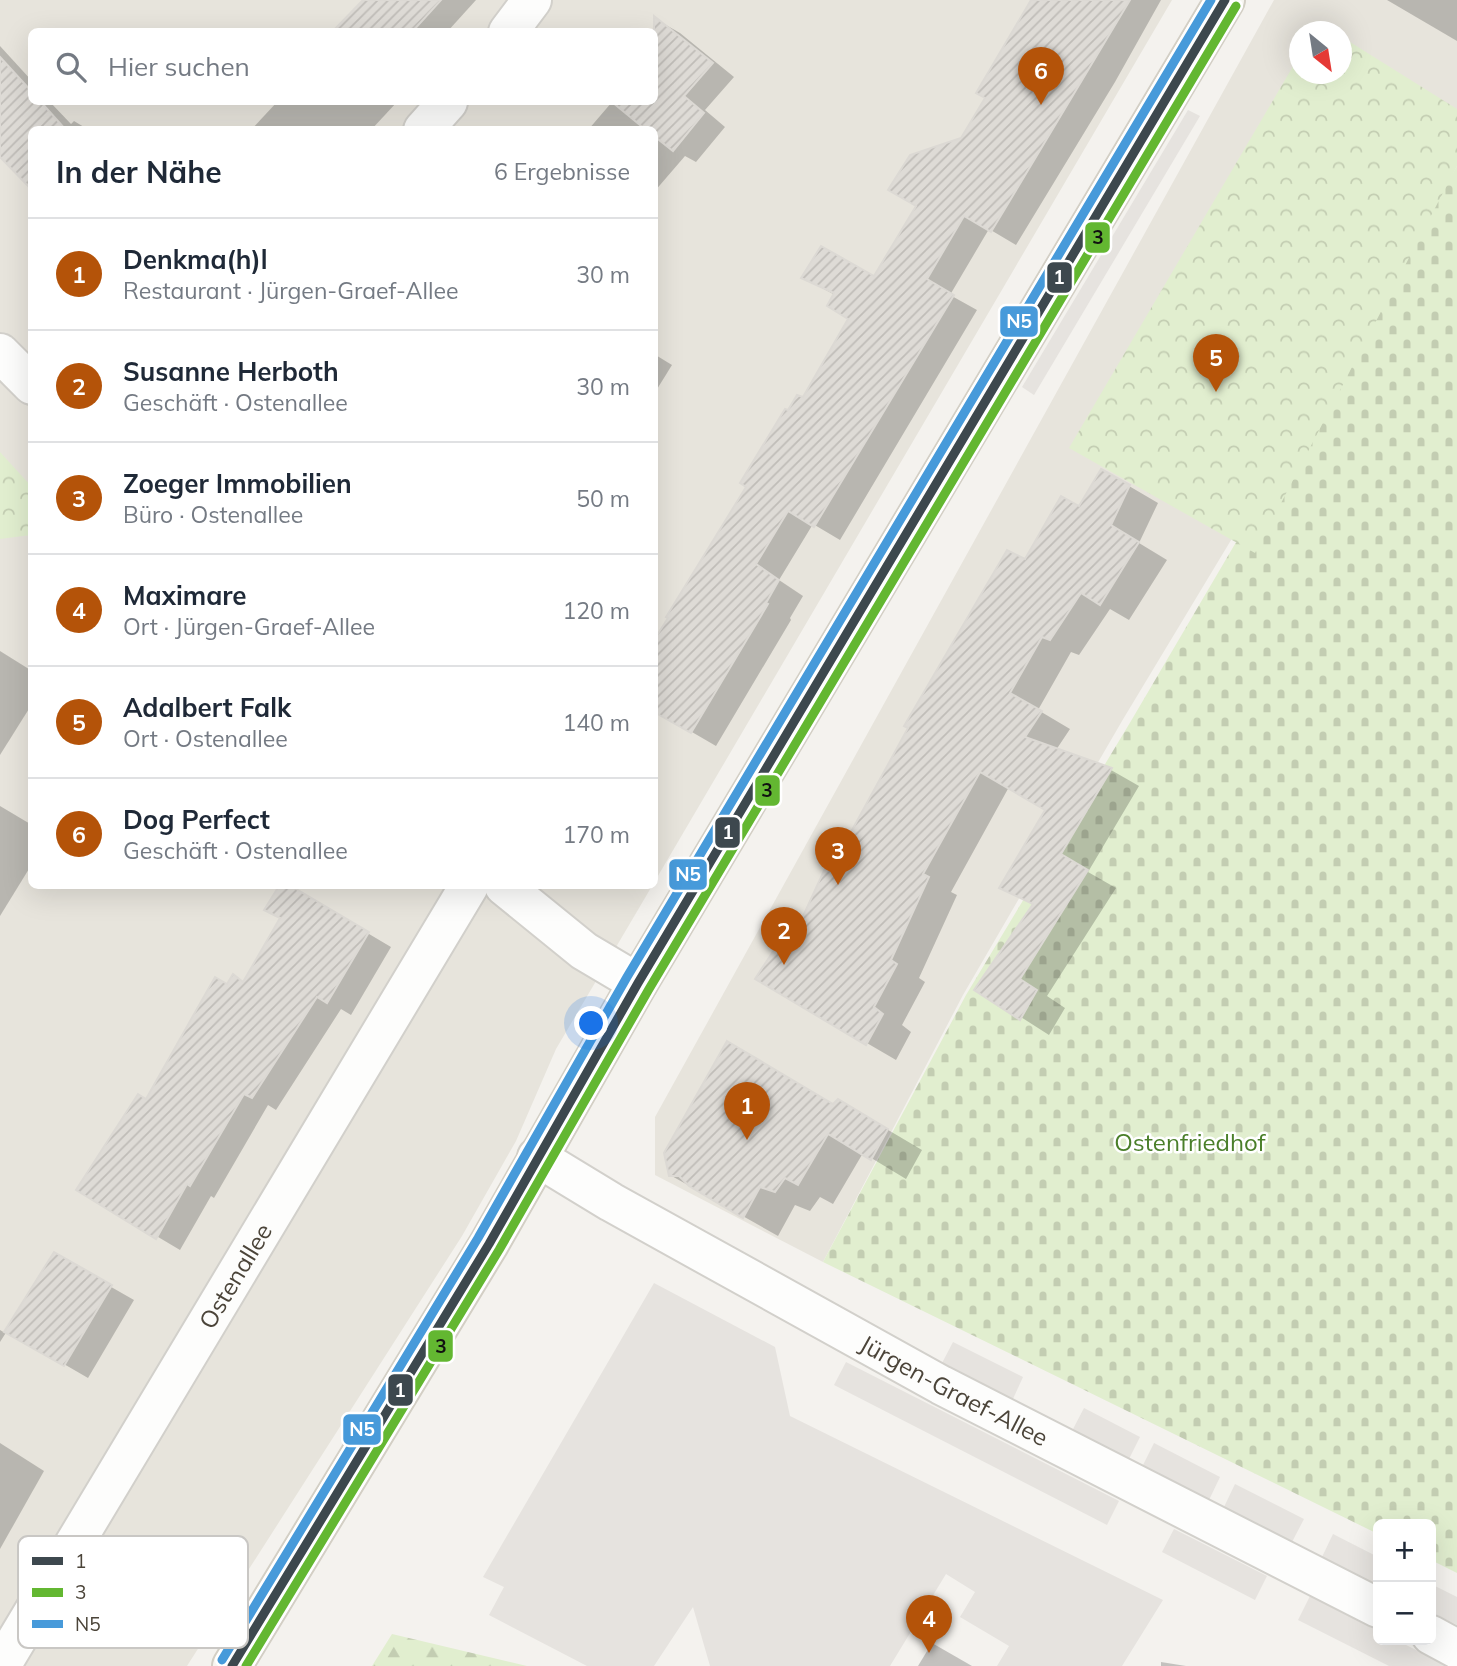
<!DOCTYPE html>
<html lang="de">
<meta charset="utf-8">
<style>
:root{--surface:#fff;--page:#f2f2f3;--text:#1f2937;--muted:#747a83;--line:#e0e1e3;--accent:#b45309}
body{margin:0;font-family:Mulish,sans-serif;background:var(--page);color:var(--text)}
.controls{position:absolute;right:21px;bottom:21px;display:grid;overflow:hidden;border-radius:10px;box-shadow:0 7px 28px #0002}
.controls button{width:63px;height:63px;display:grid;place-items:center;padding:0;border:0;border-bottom:2px solid var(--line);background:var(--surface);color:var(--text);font:35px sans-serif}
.compass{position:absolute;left:1289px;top:21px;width:63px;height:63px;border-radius:50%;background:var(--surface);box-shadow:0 7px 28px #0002;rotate:150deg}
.you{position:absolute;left:592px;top:1024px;width:24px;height:24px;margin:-18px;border:5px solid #fff;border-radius:50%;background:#1a73e8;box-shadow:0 0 0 10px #1a73e833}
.badge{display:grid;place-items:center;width:46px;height:46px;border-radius:50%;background:var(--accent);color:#fff;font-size:23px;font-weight:700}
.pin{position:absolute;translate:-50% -58px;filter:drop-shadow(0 2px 4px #0008)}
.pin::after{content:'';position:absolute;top:37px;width:24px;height:21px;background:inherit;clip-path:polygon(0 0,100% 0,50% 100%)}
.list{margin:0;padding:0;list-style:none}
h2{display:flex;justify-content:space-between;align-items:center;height:91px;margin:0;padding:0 28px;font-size:30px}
h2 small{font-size:23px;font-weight:400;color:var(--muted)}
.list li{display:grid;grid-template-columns:46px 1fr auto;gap:21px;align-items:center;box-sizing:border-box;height:112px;padding:0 28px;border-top:2px solid var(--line)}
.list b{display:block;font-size:26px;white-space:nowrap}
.list p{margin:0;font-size:23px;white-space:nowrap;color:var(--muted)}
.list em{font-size:23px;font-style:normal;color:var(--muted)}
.icon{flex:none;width:38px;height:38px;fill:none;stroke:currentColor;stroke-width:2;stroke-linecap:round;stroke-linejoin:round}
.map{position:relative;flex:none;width:1457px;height:1666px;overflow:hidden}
.search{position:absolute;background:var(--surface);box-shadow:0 7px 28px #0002;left:28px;top:28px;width:630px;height:77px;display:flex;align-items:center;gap:18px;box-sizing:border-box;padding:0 24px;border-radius:10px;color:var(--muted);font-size:26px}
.panel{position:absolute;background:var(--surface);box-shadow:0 7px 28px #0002;left:28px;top:126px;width:630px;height:763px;border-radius:10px}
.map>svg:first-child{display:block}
.residential{fill:#e7e4dc;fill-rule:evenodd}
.forest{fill:url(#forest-firs)}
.cemetery{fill:url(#cemetery-stones)}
.park{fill:url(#park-crowns)}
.parking{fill:#e6e3df}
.shadow{fill:#0003}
.building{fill:url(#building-hatch);stroke:#dcd9d4;stroke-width:2}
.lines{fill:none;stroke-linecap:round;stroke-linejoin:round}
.minor-casing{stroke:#d2d0cb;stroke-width:42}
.secondary-casing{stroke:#d3cfc5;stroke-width:42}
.minor{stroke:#fdfdfc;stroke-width:38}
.secondary{stroke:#f7f6f1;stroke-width:38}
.bus-1-casing{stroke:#fff;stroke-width:14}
.bus-2-casing{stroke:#fff;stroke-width:14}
.bus-3-casing{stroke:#fff;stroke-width:14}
.bus-1{stroke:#3d484e;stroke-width:9}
.bus-2{stroke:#63b731;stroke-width:9}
.bus-3{stroke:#479ada;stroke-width:9}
.labels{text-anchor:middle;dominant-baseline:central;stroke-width:5;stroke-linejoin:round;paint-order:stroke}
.park-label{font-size:24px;fill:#4a7f2a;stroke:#fff}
.street-label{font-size:24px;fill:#4b4439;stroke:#fff}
.key{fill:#fff;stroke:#c9c7c4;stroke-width:2}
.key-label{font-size:19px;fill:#4b4439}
.line-badge{stroke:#fff;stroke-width:2.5}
.badge-label{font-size:19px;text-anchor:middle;font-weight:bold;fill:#fff}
.pale-badge-label{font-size:19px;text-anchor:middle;font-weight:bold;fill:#111}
</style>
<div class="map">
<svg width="1457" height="1666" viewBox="0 0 1457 1666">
<defs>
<pattern id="forest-firs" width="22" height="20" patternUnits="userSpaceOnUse" patternTransform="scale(1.75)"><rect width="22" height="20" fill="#e1eecf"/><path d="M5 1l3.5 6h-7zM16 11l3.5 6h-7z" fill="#c3cdb2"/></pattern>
<pattern id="cemetery-stones" width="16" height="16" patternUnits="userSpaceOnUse" patternTransform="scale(1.75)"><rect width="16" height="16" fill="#e1eecf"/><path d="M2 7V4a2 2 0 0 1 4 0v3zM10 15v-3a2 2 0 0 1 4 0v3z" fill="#c3cdb2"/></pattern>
<pattern id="park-crowns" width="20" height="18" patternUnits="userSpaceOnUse" patternTransform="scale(1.75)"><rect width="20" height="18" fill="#e1eecf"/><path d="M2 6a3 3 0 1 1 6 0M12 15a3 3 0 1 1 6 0" fill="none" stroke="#c3cdb2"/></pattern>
<pattern id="building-hatch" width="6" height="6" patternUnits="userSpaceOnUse" patternTransform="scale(1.75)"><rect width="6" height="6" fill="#dedbd6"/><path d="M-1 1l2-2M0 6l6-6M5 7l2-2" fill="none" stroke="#c0bdb8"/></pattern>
</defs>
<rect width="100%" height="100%" fill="#f4f2ee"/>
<g class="residential">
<path d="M0,0H1172L655,881L654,130H32V886H652L556,1049L516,1141L462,1236L187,1666H0ZM32,32H654V102H32Z"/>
<path d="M1274,0H1457V165L1122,721L963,995L823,1262L655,1175V1117ZM1300,32H1342V74H1300Z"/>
</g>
<path class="forest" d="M392,1634L527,1666H372Z"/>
<path class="cemetery" d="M1457,166V1573L1431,1560V1524H1378V1534L823,1262L966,995L1131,721Z"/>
<g class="park">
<path d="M1342,37L1457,109V166L1255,553L1069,448L1299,56L1300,74H1342Z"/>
<path d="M0,452L31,486V535L0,539Z"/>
</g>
<g class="parking">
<path d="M1188,110L1200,116L1034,395L1022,387Z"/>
<path d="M654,1283L775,1347L790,1416L1163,1600L1122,1666H997L1009,1646L960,1617L975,1592L946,1574L890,1666H710L693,1607L654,1666H587L489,1615L504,1587L483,1577Z"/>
<path d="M953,1342L1023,1377L1012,1401L941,1365Z"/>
<path d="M846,1362L1119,1501L1107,1525L834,1385Z"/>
<path d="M1084,1408L1140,1437L1129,1459L1072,1431Z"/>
<path d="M1154,1443L1220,1477L1209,1500L1142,1467Z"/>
<path d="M1235,1484L1304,1519L1292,1542L1224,1507Z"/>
<path d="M1174,1529L1267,1576L1255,1600L1162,1552Z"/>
<path d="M1333,1534L1378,1557V1586L1322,1557Z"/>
<path d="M1431,1584L1457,1597V1625L1431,1612Z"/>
<path d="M1310,1596L1378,1631V1640H1396L1448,1666H1389L1298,1620Z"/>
</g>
<g class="shadow">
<path d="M365,0H476L447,32H334Z"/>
<path d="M1033,0H1161L1115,82L1016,245L989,229L950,295L977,310L840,540L813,524L779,580L803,596L790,618L791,620L716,746L654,710L748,486L788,412L803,400L851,318L835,295L803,278H874L987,97Z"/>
<path d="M1387,0H1457V41Z"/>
<path d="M659,21L680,33L734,77L705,110L725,127L696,162L685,156L654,192V130H588L612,102H654L653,32Z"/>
<path d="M0,46L32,81V102H50L71,124L74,121L89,130H32L0,149Z"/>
<path d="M277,102H397L371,130H251Z"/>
<path d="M654,354L672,365L654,394Z"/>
<path d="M1129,486L1158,503L1139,543L1167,560L1129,620L1110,609L1079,655L1071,652L1038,710L1070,729L1056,750L1111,770L1139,786L1088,872L1116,888L1047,996L1065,1008L1049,1035L977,989L1034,905L1001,887L1047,810L1009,787L951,892L957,895L919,978L925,982L902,1025L911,1032L896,1060L757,979L794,940L847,844L1026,562L1080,508Z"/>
<path d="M0,651L32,671V704L0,755Z"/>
<path d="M0,806L32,825V864L0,916Z"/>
<path d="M281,886H288L391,947L351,1015L341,1009L276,1110L268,1105L214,1198L211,1196L180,1250L79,1190L147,1102L234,976L244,983L282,918L267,909Z"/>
<path d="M834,1106L873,1121L922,1150L906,1179L863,1153L833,1204L820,1197L810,1211L795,1205L778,1236L670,1175Z"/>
<path d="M55,1255L134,1300L88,1378L7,1331L0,1342V1330L5,1333Z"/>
<path d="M0,1443L44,1471L0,1549Z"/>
<path d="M932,1643L972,1666H918Z"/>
<path d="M1161,1662L1186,1666H1161Z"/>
</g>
<g class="building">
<path d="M363,0H441L412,32H332Z"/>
<path d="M1031,0H1130L991,232L964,216L927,279L954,295L814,527L788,511L756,564L779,580L766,603L768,604L691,733L654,712V640L668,618L666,617L746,487L740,483L785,409L788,410L797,395L803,397L848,319L827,306L834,293L801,278L821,246L874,276L916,206L888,190L910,155L961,138L985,98L976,93Z"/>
<path d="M654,16L713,63L684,96L704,113L673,151L654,136V130H646L612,102H654Z"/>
<path d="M0,57L32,92V102H41L66,130H32V190L0,157Z"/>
<path d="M1101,469L1130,485L1111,525L1139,542L1100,605L1081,593L1050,640L1042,637L1010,693L1042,711L1025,737L1112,768L1061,854L1088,870L1020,979L1037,990L1020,1020L974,990L1033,904L999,888L1045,810L980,772L923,874L929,877L891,960L897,964L874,1007L883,1014L866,1045L755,979L785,933L793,938L839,838L846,841L908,728L904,726L1007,550L1025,559L1061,496L1079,506Z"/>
<path d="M279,886H291L369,932L327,1003L317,997L252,1098L244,1094L190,1186L187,1184L156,1239L76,1190L138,1094L146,1099L215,977L227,984L233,974L243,982L280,918L264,910Z"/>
<path d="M727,1041L833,1104L838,1099L888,1129L871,1160L828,1134L798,1185L785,1178L775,1192L760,1187L743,1218L689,1186L679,1176H669L664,1153Z"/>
<path d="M54,1252L112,1285L64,1366L4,1332Z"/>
</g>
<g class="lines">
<g class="minor-casing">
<g id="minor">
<path d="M508,32L532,0"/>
<path d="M423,130L448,102"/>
<path d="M0,353L32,385"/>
<path d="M504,886L584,951L638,983"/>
<path id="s1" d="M537,1157L611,1202L941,1385L1378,1608"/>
<path d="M1431,1635L1457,1649"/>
<path id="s2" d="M1,1666L469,886"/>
</g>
</g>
<g class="secondary-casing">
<path id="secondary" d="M232,1666L489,1244L638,983L1225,0"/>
</g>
<use href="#minor" class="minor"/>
<use href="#secondary" class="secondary"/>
<g class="bus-1-casing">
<path id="bus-1" d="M232,1666L489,1244L638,983L1225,0"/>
</g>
<g class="bus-2-casing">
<path id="bus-2" d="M246,1666L499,1250L649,989L1236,6"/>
</g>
<g class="bus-3-casing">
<path id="bus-3" d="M222,1660L478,1238L627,977L1211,0"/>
</g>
<use href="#bus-1" class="bus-1"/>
<use href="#bus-2" class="bus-2"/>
<use href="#bus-3" class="bus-3"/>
</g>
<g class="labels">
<g class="park-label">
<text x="1190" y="1142">Ostenfriedhof</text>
</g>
<g class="street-label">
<text stroke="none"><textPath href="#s2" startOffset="455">Ostenallee</textPath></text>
<text stroke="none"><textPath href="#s1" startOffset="478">Jürgen-Graef-Allee</textPath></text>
</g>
</g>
<rect x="18" y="1536" width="230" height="112" rx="10" class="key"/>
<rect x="32" y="1557" width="31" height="8" fill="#3d484e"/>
<rect x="32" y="1588" width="31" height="9" fill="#63b731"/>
<rect x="32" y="1620" width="31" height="8" fill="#479ada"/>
<g class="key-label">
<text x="75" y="1568">1</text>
<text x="75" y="1599">3</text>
<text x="75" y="1631">N5</text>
</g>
<g class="line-badge">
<rect x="1084" y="221" width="27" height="33" rx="7" fill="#63b731"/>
<rect x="1046" y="261" width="27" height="33" rx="7" fill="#3d484e"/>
<rect x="999" y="305" width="40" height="33" rx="7" fill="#479ada"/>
<rect x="754" y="774" width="27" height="33" rx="7" fill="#63b731"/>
<rect x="714" y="816" width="27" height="33" rx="7" fill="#3d484e"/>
<rect x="668" y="858" width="40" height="33" rx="7" fill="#479ada"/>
<rect x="427" y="1329" width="27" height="34" rx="7" fill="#63b731"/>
<rect x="387" y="1373" width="27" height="34" rx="7" fill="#3d484e"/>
<rect x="342" y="1413" width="40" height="33" rx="7" fill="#479ada"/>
</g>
<g class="badge-label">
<text x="1059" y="284">1</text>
<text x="1019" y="328">N5</text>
<text x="728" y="839">1</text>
<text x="688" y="881">N5</text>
<text x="400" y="1397">1</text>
<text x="362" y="1436">N5</text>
</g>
<g class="pale-badge-label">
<text x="1098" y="244">3</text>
<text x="767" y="797">3</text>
<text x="441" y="1353">3</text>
</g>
</svg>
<div class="controls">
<button>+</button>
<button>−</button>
</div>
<svg class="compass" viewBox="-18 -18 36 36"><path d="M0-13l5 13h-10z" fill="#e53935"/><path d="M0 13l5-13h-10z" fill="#747a83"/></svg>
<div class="you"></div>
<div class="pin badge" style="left:747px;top:1140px">1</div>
<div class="pin badge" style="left:784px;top:965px">2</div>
<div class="pin badge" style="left:838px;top:885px">3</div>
<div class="pin badge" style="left:929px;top:1653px">4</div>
<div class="pin badge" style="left:1216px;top:392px">5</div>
<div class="pin badge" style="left:1041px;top:105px">6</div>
<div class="search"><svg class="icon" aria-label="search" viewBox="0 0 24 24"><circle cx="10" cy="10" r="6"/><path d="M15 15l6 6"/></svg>Hier suchen</div>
<section class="panel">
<h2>In der Nähe<small>6 Ergebnisse</small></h2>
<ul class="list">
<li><span class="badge">1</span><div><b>Denkma(h)l</b><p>Restaurant · Jürgen-Graef-Allee</p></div><em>30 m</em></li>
<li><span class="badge">2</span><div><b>Susanne Herboth</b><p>Geschäft · Ostenallee</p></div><em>30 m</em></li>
<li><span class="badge">3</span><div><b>Zoeger Immobilien</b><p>Büro · Ostenallee</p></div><em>50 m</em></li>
<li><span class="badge">4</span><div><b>Maximare</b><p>Ort · Jürgen-Graef-Allee</p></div><em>120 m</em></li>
<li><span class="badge">5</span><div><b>Adalbert Falk</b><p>Ort · Ostenallee</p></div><em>140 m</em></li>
<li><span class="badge">6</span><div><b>Dog Perfect</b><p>Geschäft · Ostenallee</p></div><em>170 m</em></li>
</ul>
</section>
</div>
